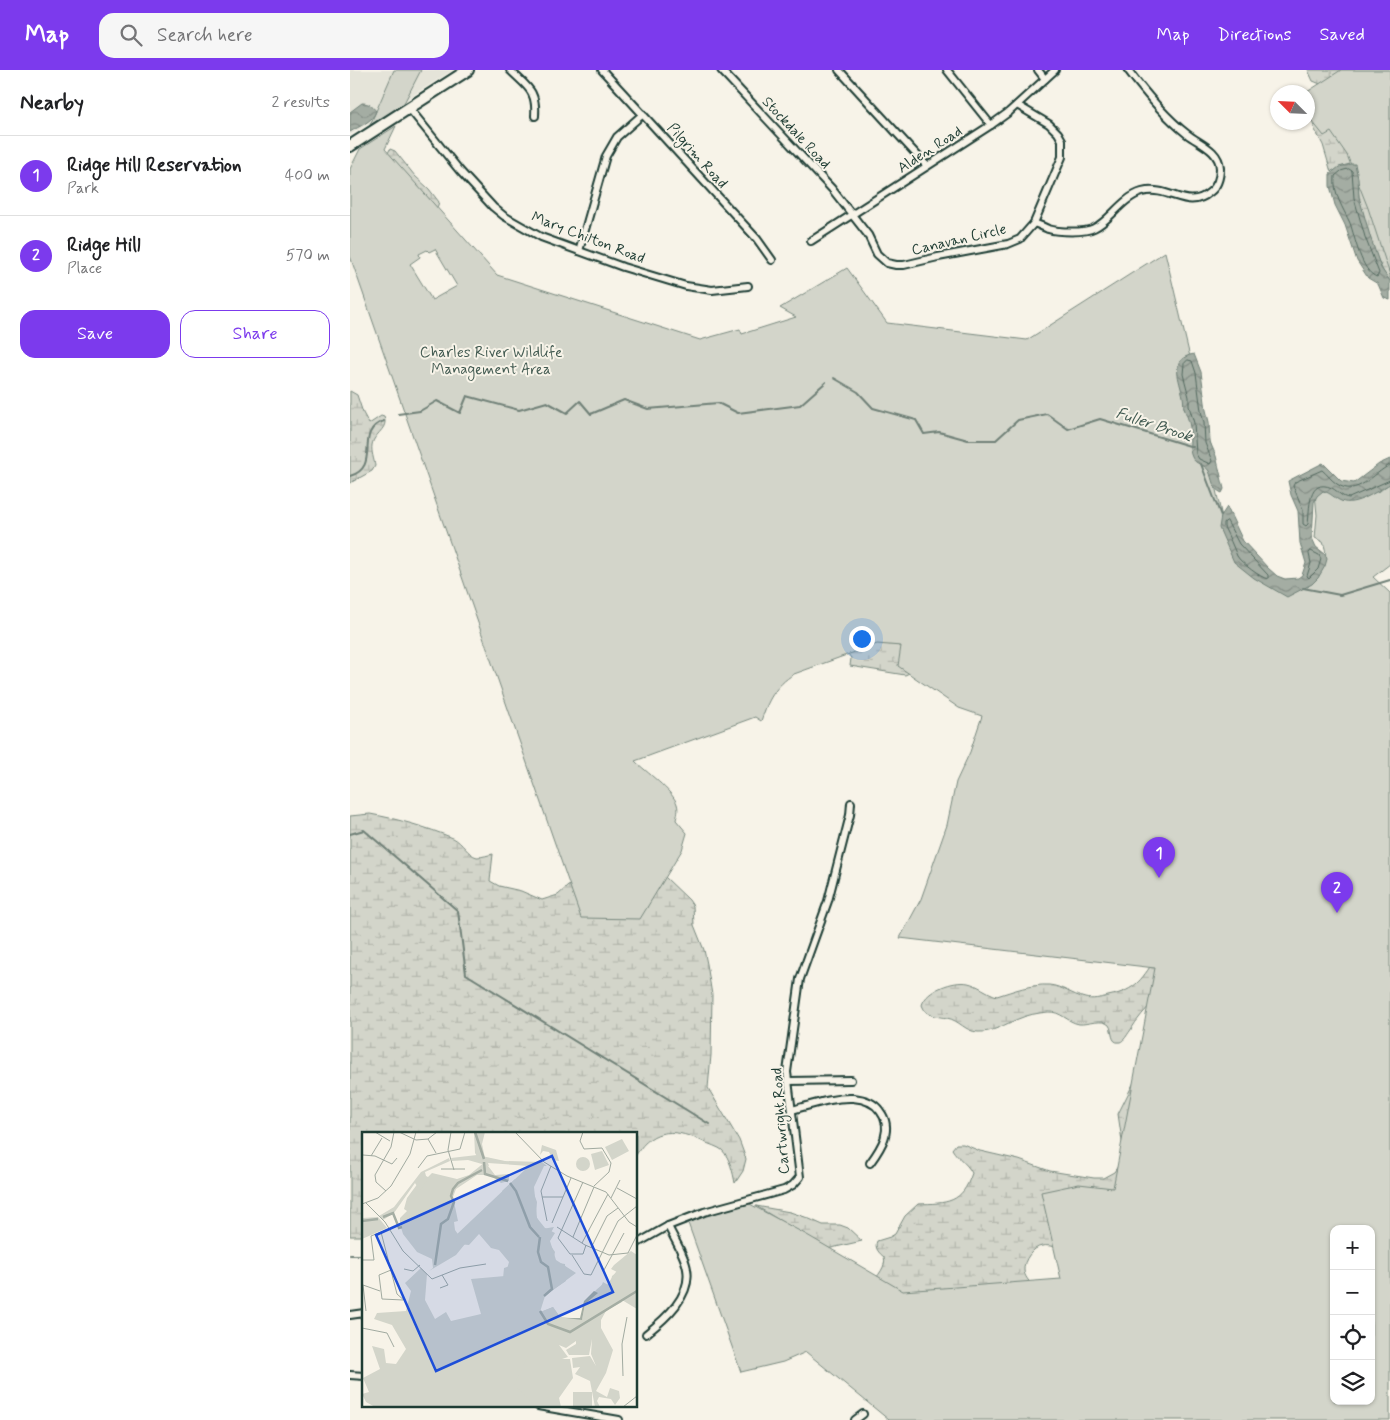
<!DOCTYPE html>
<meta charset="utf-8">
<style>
:root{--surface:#fff;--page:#f6f6f6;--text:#202124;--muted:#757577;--line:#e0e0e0;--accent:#7c3aed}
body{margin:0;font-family:Mynerve,sans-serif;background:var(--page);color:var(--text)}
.controls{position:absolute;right:15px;bottom:15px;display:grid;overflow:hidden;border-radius:10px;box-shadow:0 1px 4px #0004}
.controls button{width:45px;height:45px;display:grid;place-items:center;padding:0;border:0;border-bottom:1px solid var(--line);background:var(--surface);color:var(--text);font:25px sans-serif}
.compass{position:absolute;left:920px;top:15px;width:45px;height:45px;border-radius:50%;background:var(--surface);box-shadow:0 1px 4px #0004;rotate:294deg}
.you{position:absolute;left:511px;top:568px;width:18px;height:18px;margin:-12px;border:4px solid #fff;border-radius:50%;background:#1a73e8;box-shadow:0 0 0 8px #1a73e833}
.badge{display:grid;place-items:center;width:32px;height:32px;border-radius:50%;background:var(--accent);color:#fff;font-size:16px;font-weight:700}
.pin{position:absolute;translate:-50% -41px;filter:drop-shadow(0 1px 2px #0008)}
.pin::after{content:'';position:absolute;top:26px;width:18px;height:15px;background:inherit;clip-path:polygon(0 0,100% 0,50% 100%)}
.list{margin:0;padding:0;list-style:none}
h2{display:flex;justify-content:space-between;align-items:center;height:65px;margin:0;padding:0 20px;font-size:21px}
h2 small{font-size:16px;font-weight:400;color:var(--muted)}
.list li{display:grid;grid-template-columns:32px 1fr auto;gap:15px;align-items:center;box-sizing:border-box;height:80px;padding:0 20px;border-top:1px solid var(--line)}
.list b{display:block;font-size:19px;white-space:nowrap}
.list p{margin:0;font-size:16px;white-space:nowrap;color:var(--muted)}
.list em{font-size:16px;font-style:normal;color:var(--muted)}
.actions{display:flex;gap:10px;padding:15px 20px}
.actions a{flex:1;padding:11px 0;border:1px solid var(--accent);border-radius:15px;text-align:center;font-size:18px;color:var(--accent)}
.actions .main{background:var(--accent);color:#fff}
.icon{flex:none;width:28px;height:28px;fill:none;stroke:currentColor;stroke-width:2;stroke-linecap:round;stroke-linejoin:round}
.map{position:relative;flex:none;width:1040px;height:1350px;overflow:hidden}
header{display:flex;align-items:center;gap:30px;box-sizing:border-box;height:70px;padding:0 25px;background:var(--accent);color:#fff}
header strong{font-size:24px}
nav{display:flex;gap:28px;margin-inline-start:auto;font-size:18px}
.search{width:350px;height:45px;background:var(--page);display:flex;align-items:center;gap:12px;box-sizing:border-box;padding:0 18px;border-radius:15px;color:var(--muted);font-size:19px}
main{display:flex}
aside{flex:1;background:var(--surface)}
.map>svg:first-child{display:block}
.built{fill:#e5e4d9}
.wetland{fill:url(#wetland-marsh);stroke:#79897f}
.park{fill:#d3d5ca;stroke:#79897f;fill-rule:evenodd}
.water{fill:url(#water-waves);stroke:#6f8077}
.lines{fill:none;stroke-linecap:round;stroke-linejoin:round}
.shore{stroke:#546a60;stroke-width:1}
.stream{stroke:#6f8077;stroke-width:2}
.minor-casing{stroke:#1f3d34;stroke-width:10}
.primary-casing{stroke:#1f3d34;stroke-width:14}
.minor{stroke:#f7f3e8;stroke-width:6}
.primary{stroke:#f7f3e8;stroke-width:10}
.labels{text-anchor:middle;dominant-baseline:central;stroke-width:4;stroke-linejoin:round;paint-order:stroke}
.street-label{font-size:15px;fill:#1f3d34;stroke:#f7f3e8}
.park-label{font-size:15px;fill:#435b52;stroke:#f7f3e8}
.water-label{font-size:16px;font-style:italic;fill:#405950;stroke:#f7f3e8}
.inset-river{fill:none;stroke:#a4ada3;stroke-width:2.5}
.inset-road{fill:none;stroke:#a1aaa0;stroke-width:1}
.view{fill:#1d4ed8;fill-opacity:0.15;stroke:#1d4ed8;stroke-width:2.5}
.inset-edge{fill:none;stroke:#1f3d34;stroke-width:2.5}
</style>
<header>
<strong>Map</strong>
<div class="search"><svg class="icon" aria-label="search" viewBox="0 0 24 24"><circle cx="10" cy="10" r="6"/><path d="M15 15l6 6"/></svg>Search here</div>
<nav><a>Map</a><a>Directions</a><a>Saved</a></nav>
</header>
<main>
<aside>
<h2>Nearby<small>2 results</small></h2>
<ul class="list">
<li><span class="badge">1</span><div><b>Ridge Hill Reservation</b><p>Park</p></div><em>400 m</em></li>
<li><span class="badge">2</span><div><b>Ridge Hill</b><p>Place</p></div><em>570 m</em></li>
</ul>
<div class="actions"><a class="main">Save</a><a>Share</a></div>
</aside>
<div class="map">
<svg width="1040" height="1350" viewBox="0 0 1040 1350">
<defs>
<pattern id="wetland-marsh" width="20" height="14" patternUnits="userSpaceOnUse" patternTransform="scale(1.25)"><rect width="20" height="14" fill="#d3d5ca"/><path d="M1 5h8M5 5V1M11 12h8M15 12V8" fill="none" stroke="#b5b8ae"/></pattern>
<pattern id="water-waves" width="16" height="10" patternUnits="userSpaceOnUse" patternTransform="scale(1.25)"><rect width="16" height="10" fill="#a4ada3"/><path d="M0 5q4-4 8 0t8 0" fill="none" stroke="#858e86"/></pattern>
</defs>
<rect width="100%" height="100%" fill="#f7f3e8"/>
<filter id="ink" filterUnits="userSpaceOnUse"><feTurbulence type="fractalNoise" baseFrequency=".02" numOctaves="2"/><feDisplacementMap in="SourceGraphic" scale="10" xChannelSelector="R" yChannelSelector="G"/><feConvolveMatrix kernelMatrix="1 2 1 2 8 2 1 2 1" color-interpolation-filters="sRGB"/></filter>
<g filter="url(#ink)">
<path class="built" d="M0,0H103L0,65Z"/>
<g class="wetland">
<path d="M958,0H1040V211C1028,200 1012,145 1009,127C1008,121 1008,114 1008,108L983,100L981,102L973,75L965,60L961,48L973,15L963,11Z"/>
<path d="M40,79L45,81L65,106L79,119L89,132L87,138L37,85Z"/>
<path d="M0,321L7,325L13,343L19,354L31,346L34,347C39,359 24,363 22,375C21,382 24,389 25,396L22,401L0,413Z"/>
<path d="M514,571L547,575L563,581L564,601L555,605L500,596L501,588L496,581Z"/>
<path d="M20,744C48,749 76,757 103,768C112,772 118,785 127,787C133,787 138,785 143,784L140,811L149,816L171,821L192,830L208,825L218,816L224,814L315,807L339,830L343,836L344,855L354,880L357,894L362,925L361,985L358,1018L389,1070L396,1089L393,1101L385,1113C383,1103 380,1088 372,1080C368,1077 359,1074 354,1072C327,1059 303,1056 286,1085V1064H14V1166H0V746Z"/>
<path d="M808,885L1021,1159H984L720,1182C712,1180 701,1174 692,1176C683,1177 673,1191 674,1200C674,1206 679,1211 682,1215L489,1241C501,1231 540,1203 534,1187C529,1183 524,1178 527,1171L540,1167L545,1164L555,1146L568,1134C597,1133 612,1134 622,1103C616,1092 608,1089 602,1079L606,1074H613L630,1081L669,1090L700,1101L744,1108H753L764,1102L768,1096L773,1078L768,1044L792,996L806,929C796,939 787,949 780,961C777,965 774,971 770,972C760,974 763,960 759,955C752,948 737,955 729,954C717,952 711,941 698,942C687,943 677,945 668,949C655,954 642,963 628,962C616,962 609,950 597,948C587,946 576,947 572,935C576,920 604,910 618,913C628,915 637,923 647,926C663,921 681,914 699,915C712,916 722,925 735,928C742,930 751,928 758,926C788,920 792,908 808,885Z"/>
<path d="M406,1136L440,1142L455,1147L473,1155H490L498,1158L512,1171L477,1179Z"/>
</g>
<g class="park">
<path d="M44,0H71L53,35L20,55Z"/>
<path d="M991,0H1040V205L1018,138L997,85L981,62L974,66L958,46L957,22Z"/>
<path d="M46,56L35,79L147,205L350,270L390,259L392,264L446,247L430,238L497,198L537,253L677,270L815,182L865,392L866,420L871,443L885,472L930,511L958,517C969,501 981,492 973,472L965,468L967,445L965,423L972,418L995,429L1030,421L1040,413V494L1023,507L1040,523V1350H539L456,1282L433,1292L391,1302L338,1153L370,1140L398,1133L457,1165L553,1221L711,1209L691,1122L729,1114L763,1118L805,898L550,868L571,829L597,755L606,712L620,682L632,646L609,638L548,596L551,576L527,574L444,604C425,616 418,630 411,651L405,647L285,691C295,701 323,721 327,734C329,740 327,745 326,750L337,763L332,780L290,849L231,848L0,186V99L10,79ZM85,179L107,216L82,230L60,194L70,187L69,184L77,180L79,182ZM984,1159H1021V1331H984Z"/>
</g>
<g class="water">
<path d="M12,33C19,33 22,36 26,41C23,52 9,56 0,62V42Z"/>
<path d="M1000,94H1005L1008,108L1009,127L1020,166L1031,198L1040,211V230L1034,228L1028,214L1018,208L1007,191L995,155L985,135L980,116V104L989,97Z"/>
<path d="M844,284L851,302L856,340L859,352L860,372L866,386L874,419L872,423C862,419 863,410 859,401C855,394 845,395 842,387C838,379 841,366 840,357C839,350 836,344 834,338C833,335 834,331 833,327C830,310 818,289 844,284Z"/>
<path d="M1040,389V414C1027,421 1005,437 991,431C984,428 981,423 973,421L967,426L964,432L962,468L966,477L975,484L977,489L975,496L968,508L962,514L937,527L904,508L884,492L869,458L871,446L877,437L893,471L918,498L927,506L935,509L948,508L952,505L956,493L950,473L948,441L941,425L938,411L973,393L991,411L1004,413L1029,394Z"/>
</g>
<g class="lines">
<g class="shore">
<path d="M999,99L1002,101L1004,128L1015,167L1029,203L1027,207C1011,202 1005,167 1000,153C993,138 983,124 985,106L991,101Z"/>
<path d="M838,290L842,291L846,303L851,341L854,353L855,373L862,391L860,394L849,389L846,384L844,353L839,336V327L833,304L834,294Z"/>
<path d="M1040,395C1023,403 1007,428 987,414C981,410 977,404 972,400L945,412L943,416L953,439V454L956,456L958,454C960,440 957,407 982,418C989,422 991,427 999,428L1040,410"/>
<path d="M877,451L889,474L918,505V509C911,508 891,493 887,486C883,476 879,467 874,457V453Z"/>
<path d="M961,481L969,485L971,489L968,499L959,508L957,506L961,493L959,484Z"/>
</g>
<g class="stream">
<path d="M484,308L508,322L523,338L566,350L574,364L589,362L618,370H646L668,350L697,344L718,359L750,349L843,377"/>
<path d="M48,344L70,341L87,331L110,343L117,326L169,340L197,332L217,343L230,331L241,344L274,330L298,339L368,333L388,343L450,335L476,312"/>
<path d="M851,394L871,446"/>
<path d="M0,406C32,397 3,361 34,351"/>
<path d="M953,518L990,525L1040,510"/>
<path d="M0,764L14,760L108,841L116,904L359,1054"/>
<path d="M0,1185H14"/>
</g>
<g class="minor-casing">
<g id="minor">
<path d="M160,0C177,17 187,20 185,46"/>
<path d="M252,0L407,169L422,190"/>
<path d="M371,0L482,119L518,165L527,184L537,193L546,195H554L588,187L658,174L670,169L684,153L712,87V70L708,63L699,54L667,35"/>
<path d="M489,0L577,96"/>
<path d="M597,0L641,55"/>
<path d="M688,0L695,9"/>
<path d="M59,38L110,101L143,137L154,146L191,167L273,197L336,216L362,220L398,216"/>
<path d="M684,153C689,155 694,157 698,159C708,162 735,163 744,158C751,155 758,148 764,142C772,134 781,125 792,122C820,115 837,142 860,122C868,116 870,108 870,98C869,80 850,74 837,64C814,46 796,24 778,0"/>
<path d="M461,171L641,55L659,42L705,0"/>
<path d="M229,181L256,86L267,67L293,44"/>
<path d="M439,1011L501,1010"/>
<path d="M442,1040C461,1035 483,1027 503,1028C514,1029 524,1032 530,1041C544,1059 531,1078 520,1093"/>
<path d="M286,1174L318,1156L354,1142L434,1120L443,1115L450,1107L437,1002L450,909L478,831L500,745L501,733"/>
<path d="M0,1245L14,1243"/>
<path d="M296,1264C315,1249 342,1226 337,1199C335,1185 324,1169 318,1156"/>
<path d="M0,1305L14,1306"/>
<path d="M188,1336L269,1350"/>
<path d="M505,1350L513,1344"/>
</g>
</g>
<g class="primary-casing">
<path id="primary" d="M0,76L118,0"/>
</g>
<use href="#minor" class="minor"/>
<use href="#primary" class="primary"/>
</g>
</g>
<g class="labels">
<g class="street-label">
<text transform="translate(446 63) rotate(47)">Stockdale Road</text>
<text transform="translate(580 80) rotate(-33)">Alden Road</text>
<text transform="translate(347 86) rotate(48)">Pilgrim Road</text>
<text transform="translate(238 168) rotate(21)">Mary Chilton Road</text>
<text transform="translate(609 170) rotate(-13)">Canavan Circle</text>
<text transform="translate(431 1051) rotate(-94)">Cartwright Road</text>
</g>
<g class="park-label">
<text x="141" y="283">Charles River Wildlife<tspan x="141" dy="17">Management Area</tspan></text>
</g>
<g class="water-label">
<text transform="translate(804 355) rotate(18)">Fuller Brook</text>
</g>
</g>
<g transform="translate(12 1062)">
<rect width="275" height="275" fill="#f7f3e8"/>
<path d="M112,0H123L120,12L123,26H116L113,21ZM180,13L194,18L197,29L191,28L187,20L181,19L178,23ZM123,30L133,43L147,42V49L139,51L128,43H115L94,57L91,65L96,89L92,90L93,98L103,112L94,123L67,139L71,136L70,127L55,120L41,102L38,92V86L45,79L42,77L45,66L62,43L66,45L70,41L95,47L107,43ZM153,47L167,48L175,70L174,83L172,79L180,97L192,95L185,108L193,120L191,130L203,132L204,149L182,164L176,172L179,180L191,175L198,185L220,188L223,172L234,158L241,152L245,153L256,137L275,126V177L260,168L244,179L239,188V196L251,218L244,241L234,259L245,265L248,256L257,259L258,266L253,273L249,267L237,265L235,269L238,275H233L228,249L213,242L218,235L211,236L210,226L228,224L234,234L229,222L230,207L227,223H207L204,218L214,212V209L204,216L197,213L206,225L200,227H208L211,246L197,266L199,275H155L132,242L142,136L148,134L140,59Z" fill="#d3d5ca"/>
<path d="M260,7L267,19L250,28L243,15ZM240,19L247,33L233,38L229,22ZM115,23L143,29L180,30L185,34H182L172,55L175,86L183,96L193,101L188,109L194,128L214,141L183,164L178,180L191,175L198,185L222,187L224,172L237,160L241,150L248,154L250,144L255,140L249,137L252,133L269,119L275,123V159L271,164L262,163L256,167L260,170L207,198L183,188L152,253L175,275H13L4,270L0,262L7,260L1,246L18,237L10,214L22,217L24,231L34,232L44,217L30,193L12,187L15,181L44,179L49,159L43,151L59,136L65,142L63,168L73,187L84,180L89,189L119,182L109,147L143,144L147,130L137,118L129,116L117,102L107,113L96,112L93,104L167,34L126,31L127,34L106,28L90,29L89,26ZM214 32a7 7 0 1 1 14 0a7 7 0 1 1-14 0ZM87,26L88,29L63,40L65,48L58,59L53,51L32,81L21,88L17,84L32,75L59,40ZM16,85L25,96L0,107V86ZM211,260H230V275H211Z" fill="#d3d5ca"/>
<path d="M232,159L236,161L223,172L220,188L204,186H218L222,169Z" fill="#a4ada3"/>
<path class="inset-river" d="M113,0L122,27M122,30L123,42L146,49M148,51L154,59L168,95L177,105M21,85L31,81L37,96L40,95M0,89L16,87M178,105L176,120L179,130L186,135L190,157L182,164M73,133L79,92L86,87L92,70L89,64L91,57L96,51L120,38M178,179L186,192L208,200L275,159"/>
<path class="inset-road" d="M13,0L28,9M37,0L54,8L66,7L75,0M89,0L86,18L92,38M153,0L182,30L205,44L244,60L267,90L275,95M221,0L218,9L222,17L240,16L249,31L247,40L232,54M66,7L74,21M1,23L13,24L30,32L35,26M9,24L20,6M56,36L65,24L98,17L103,0M79,37H103M221,50L196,106L208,122H221L224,113M255,56L275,67M24,59L14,50L13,43L29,15L32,0M180,65H201M249,66L258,48M4,71L23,90L41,119L70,147L98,136L124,132M0,72L16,66L29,54L48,22L54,0M185,89L179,59L189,34M190,91L209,46M195,95L223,113L247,123L266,121L275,103M19,100L35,162L44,170M211,105L232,55M220,111L246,62M229,116L245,84L256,76M210,123L222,142L229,143L256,89L275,74M0,128H12L9,104L27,97M42,137L51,139L58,133M29,138L17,143L20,167L41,168M242,138L262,101M1,153L4,179M1,153L18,159M78,156L86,153L80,143M0,196L25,201L32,215M261,244L260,212L265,185M261,275L275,264"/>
<path class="view" d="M190,24L251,160L74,239L14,103Z"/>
<rect width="275" height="275" class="inset-edge"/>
</g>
</svg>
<div class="controls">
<button>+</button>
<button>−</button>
<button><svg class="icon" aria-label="locate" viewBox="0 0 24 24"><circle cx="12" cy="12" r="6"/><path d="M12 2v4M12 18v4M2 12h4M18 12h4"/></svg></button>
<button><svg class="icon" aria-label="layers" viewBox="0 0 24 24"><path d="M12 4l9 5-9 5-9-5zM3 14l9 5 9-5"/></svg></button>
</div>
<svg class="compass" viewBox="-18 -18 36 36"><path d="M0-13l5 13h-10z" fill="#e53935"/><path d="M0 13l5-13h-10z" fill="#757577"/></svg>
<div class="you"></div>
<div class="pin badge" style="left:809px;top:808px">1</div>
<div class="pin badge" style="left:987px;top:843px">2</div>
</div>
</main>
